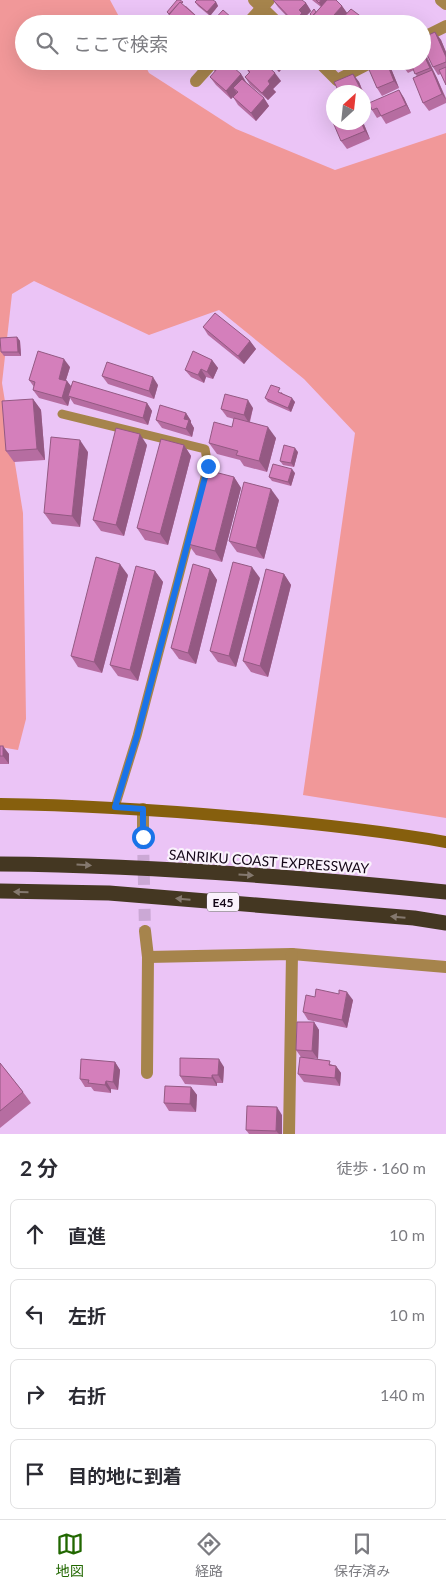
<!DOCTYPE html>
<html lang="ja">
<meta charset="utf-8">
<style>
:root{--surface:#fff;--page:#f2f2f3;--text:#2b2b33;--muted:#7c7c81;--line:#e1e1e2;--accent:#216700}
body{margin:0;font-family:Lato,"Noto Sans JP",sans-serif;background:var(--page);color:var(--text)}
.compass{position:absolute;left:326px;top:85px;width:45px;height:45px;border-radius:50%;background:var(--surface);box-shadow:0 5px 20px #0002;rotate:27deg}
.stop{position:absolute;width:15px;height:15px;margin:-11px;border:4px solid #1a73e8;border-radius:50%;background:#fff}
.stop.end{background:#1a73e8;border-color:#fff;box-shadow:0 1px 5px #0008}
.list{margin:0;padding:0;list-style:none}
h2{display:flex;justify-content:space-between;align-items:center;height:65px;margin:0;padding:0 20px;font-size:21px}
h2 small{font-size:16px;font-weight:400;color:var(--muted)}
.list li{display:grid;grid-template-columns:32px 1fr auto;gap:15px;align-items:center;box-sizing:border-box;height:70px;margin:0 10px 10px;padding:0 10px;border:1px solid var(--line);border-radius:8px}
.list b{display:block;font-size:19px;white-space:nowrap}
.list em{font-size:16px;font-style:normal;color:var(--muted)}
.icon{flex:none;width:28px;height:28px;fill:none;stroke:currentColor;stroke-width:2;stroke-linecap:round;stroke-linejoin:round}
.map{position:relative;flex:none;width:446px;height:1134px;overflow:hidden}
.search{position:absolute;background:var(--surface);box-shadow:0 5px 20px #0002;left:15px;right:15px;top:15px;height:55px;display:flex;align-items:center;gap:12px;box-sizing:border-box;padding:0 18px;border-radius:28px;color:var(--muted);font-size:19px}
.sheet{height:385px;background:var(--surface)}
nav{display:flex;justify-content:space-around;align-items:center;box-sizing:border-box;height:70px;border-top:1px solid var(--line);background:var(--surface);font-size:14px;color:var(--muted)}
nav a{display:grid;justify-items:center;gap:2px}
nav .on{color:var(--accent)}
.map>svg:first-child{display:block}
.green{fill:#f19899}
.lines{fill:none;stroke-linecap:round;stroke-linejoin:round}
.street-tunnel{stroke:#cba8d5;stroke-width:12;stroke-dasharray:12 6;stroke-linecap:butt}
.lane{stroke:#a6844c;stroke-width:9}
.street{stroke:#a6844c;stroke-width:12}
.secondary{stroke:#865f0d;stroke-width:12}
.highway{stroke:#443722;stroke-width:15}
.wall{fill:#b66da1}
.shaded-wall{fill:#945983}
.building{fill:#d47fbb;stroke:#945983}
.oneway{fill:#84786e}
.route{stroke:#1a73e8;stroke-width:6}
.labels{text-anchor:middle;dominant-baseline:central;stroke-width:4.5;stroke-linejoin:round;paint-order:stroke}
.shield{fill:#faf2fc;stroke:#5a4e5c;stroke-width:1}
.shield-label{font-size:12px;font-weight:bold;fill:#150718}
.street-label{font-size:14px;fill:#150718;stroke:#faf2fc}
</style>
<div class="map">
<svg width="446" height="1134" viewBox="0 0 446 1134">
<rect width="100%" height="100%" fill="#ebc4f6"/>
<path class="green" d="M0,0H110L123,24H24V61H143L149,73L236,129L335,170L446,133V818L303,795L355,433L304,379L219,310L149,335L34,281L12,294L2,383L23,513L26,719L18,750L0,747Z"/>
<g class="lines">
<path class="street-tunnel" d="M143,837L145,931"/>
<path class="lane" d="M62,414L205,449L208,466L137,736L115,807"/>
<g class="street">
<path d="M254,0L279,24"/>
<path d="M441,0L446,4"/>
<path d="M247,24L269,0"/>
<path d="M422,38L446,26"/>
<path d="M318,61L337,80L374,61"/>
<path d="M196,81L214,61"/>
<path d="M143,837V809"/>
<path d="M145,931L148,957L147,1073"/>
<path d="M148,957L292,954L446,967"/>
<path d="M289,1134L292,954"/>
</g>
<path class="secondary" d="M0,804C80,805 159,810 239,817C308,823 377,830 446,842"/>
<g class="highway">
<path d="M0,864C149,865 298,877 446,892"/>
<path d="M0,891L109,893L414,918L446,923"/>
</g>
</g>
<g class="wall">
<path d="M273,0L306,3L311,11L305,17L308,20L305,24H294L278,7Z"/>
<path d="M312,0H336L342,6L347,13L371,24H315L311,18L312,17L310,14L316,12L321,7Z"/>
<path d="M195,2H216L218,6L210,16L198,6Z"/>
<path d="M186,6L205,24H174L168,16L169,15L167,12Z"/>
<path d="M435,32L441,40L446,52V85L441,74L438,75L433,67Z"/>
<path d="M422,49L425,52L446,98V103L429,111L423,103L417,77L414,70L408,73L405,69L422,61Z"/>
<path d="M168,61H184L178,69Z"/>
<path d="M267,61H289L279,72Z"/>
<path d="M376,61H386L390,66L399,88L382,96L377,88Z"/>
<path d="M245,62L281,81L273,89L276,92L268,100L250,85L245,77L249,73L246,68L247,66Z"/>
<path d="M212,67L241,74L246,82L264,98L269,106L256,121L238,105L233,97L231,99L216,85L210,77L215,72Z"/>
<path d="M353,74L359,82L367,101L364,103V92Z"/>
<path d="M399,90L404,98L411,113L386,124L381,116L377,118L372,110Z"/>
<path d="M363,122L370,139L347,149L341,141Z"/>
<path d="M203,327L250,341L256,349L244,364L208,335Z"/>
<path d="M17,337L20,341L21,356H4L1,352Z"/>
<path d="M212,360L218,368L213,379L206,377L204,383L191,377L185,370Z"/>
<path d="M70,367L66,380L71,386L147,403L152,411L148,425L74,404L70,398L68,406L39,398L33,390L34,387L29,380Z"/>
<path d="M102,376L158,385L154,399L108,384Z"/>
<path d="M282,392V393L295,402L291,412L268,402L265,398Z"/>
<path d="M33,399L41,410L45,460L14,462L6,451Z"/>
<path d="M253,408L250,422L276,438L267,472L244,466L240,460L217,454L209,443L232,427L234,419L227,417L221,409Z"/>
<path d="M186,413L191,421V423L194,428L192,437L162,428L156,420Z"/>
<path d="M147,445L124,536L101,531L93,520Z"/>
<path d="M184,445L191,456L168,545L145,540L137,528Z"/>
<path d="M88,452L80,527L52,524L44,513Z"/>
<path d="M298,452L294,467L283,465L280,461Z"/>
<path d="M295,473L291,486L272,481L269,477Z"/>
<path d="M234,477L241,488L222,562L196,555L188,544Z"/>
<path d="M279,500L264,559L237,552L229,541Z"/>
<path d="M210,569L217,580L196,664L179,659L171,648Z"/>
<path d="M155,571L163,582L138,681L118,676L110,665Z"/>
<path d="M284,574L291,585L268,677L251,672L243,661Z"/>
<path d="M128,575L102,673L78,667L71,656Z"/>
<path d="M260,578L236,667L218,662L210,651Z"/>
<path d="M0,746L9,754V764H0Z"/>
<path d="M315,997L353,1000L347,1028L308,1020L303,1012Z"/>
<path d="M314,1022L319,1030L318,1059L312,1058L336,1066L341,1073L340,1086L304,1082L298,1074L301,1057L296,1050Z"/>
<path d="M115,1062L120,1070L118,1090L111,1089V1093L94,1091L91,1087H85L80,1079Z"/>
<path d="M0,1063L23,1092L31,1103L0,1128Z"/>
<path d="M224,1067L223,1083H217V1086L185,1084L180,1076Z"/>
<path d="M191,1087L197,1095L196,1112L169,1111L164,1103Z"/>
<path d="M282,1115V1134H249L246,1130Z"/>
</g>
<g class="shaded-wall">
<path d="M321,0H334L324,11L319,3Z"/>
<path d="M216,2L218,6L210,16L207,12Z"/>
<path d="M306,3L311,11L305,17L308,20L305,24H296L294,22L299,10Z"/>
<path d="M342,6L347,13L338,24H326Z"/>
<path d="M232,18L235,22L233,24H227Z"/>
<path d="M435,32L441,40L446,52V57Z"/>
<path d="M422,49L437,78L446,100L442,94L432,71L430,68L422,51Z"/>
<path d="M172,61H184L178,69Z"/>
<path d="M276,61H289L279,72L274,64Z"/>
<path d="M386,61L390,66L399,88L394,81Z"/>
<path d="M275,73L281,81L273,89L276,92L268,100L262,93L268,81Z"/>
<path d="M241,74L246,82L238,92L233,88L237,93L231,99L226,91Z"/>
<path d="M353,74L359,82L367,101L364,95V92H362Z"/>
<path d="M399,90L404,98L411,113L406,105Z"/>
<path d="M264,98L269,106L256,121L251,113Z"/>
<path d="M361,122H363L370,139L365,131Z"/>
<path d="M17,337L20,341L21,356L18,352Z"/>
<path d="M250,341L256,349L244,364L238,356Z"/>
<path d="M64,359L70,367L64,386L59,379Z"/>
<path d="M212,360L218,368L213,379L207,372Z"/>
<path d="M201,369L206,377L204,383L198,375Z"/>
<path d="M153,377L158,385L154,399L149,391Z"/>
<path d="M67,381L73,389L68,396L70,398L68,406L62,398Z"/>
<path d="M292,398L295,402L291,412L288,408Z"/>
<path d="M33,399L41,410L45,460L37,449Z"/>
<path d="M248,400L253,408L249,423L244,415Z"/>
<path d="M147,403L152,411L148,425L143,418Z"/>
<path d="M186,413L191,421V423L194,428L192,437L186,429L184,419Z"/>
<path d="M268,427L276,438L267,472L259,461Z"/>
<path d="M140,434L147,445L124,536L116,525Z"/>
<path d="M80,440L88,452L80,527L72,516Z"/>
<path d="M184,445L191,456L168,545L160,534Z"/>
<path d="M295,448L298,452L294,467L291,463Z"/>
<path d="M292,469L295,473L291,486L288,482Z"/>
<path d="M234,477L241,488L222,562L215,551Z"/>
<path d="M271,489L279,500L264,559L256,548Z"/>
<path d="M120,564L128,575L102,673L94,662Z"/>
<path d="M252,567L260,578L236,667L229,656Z"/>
<path d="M210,569L217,580L196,664L188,653Z"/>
<path d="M155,571L163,582L138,681L130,670Z"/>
<path d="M284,574L291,585L268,677L260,666Z"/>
<path d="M3,746L9,754V764L3,756Z"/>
<path d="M347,992L353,1000L347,1028L342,1020Z"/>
<path d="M314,1022L319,1030L318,1059L312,1051Z"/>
<path d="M219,1059L224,1067L223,1083L218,1075Z"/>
<path d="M115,1062L120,1070L118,1090L113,1082Z"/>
<path d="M336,1066L341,1073L340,1086L335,1078Z"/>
<path d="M212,1075L217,1083V1086L212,1078Z"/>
<path d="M106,1081L111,1089V1093L105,1085Z"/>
<path d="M191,1087L197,1095L196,1112L190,1104Z"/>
<path d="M277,1107L282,1115V1134H279L276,1131Z"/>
</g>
<g class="building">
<path d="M177,0H180L183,2L182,3L180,2L169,14L167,12Z"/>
<path d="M197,0H213L216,2L207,12L195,2Z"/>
<path d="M273,0H302L306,3L299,10L302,13L294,22Z"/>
<path d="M316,0H321L319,3Z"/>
<path d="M327,0H336L342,6L326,24H317L311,18Z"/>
<path d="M180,2L204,23L203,24H177L168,16Z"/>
<path d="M314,9L316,12L312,16L310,14Z"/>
<path d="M351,9L371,24H337Z"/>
<path d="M223,10L232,18L227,24H214L212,22Z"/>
<path d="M162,16L167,21L165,23L164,22L162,24H157L156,23Z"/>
<path d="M435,32L446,57V62L433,67L422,44V38Z"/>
<path d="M422,51L430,68L415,74L410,61H422Z"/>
<path d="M217,61H224L216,71L212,67Z"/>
<path d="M224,61H226L241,74L226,91L210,77Z"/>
<path d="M245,61H262L275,73L268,81L270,84L262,93L245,77L250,72L246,68L248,65L245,62Z"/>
<path d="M270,61H276L274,64Z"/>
<path d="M376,61H386L394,81L377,88L367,65Z"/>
<path d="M401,61H409L411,66L405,69Z"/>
<path d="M446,67V85L439,70Z"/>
<path d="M432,70L442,94L423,103L413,78Z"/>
<path d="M353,74L362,92H339L334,82Z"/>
<path d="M242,79L264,98L251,113L233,97L238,92L233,88Z"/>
<path d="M399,90L406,105L381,116L377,108L372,110L369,103Z"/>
<path d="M334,119V122H361L365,131L341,141L332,120Z"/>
<path d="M215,313L250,341L238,356L203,327Z"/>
<path d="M17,337L18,352H1L0,338Z"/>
<path d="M38,351L64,359L59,379L67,381L62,398L33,390L35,382L29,380Z"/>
<path d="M193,351L212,360L207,372L201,369L198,375L185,370Z"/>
<path d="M107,362L153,377L149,391L102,376Z"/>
<path d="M73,381L147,403L143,418L68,396Z"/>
<path d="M271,385L280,388L278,392L292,398L288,408L265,398Z"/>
<path d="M225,394L248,400L244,415L221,409Z"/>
<path d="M33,399L37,449L6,451L2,401Z"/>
<path d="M160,405L186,413L184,419L189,420L186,429L156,420Z"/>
<path d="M234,418L268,427L259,461L236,455L238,451L209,443L214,422L232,427Z"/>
<path d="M116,428L140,434L116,525L93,520Z"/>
<path d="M51,437L80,440L72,516L44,513Z"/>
<path d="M161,439L184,445L160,534L137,528Z"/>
<path d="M284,445L295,448L291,463L280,461Z"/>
<path d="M273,464L292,469L288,482L269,477Z"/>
<path d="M207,470L234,477L215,551L188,544Z"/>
<path d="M244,482L271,489L256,548L229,541Z"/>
<path d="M96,557L120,564L94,662L71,656Z"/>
<path d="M233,562L252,567L229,656L210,651Z"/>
<path d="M193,564L210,569L188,653L171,648Z"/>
<path d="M136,566L155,571L130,670L110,665Z"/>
<path d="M266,569L284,574L260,666L243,661Z"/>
<rect x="0" y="746" width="3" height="10"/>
<path d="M316,989L339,994V990L347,992L342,1020L303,1012L306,995L315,997Z"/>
<path d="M297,1022H314L312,1051L296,1050Z"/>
<path d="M300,1057L330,1061L329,1065L336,1066L335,1078L298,1074Z"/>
<path d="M180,1058L219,1059L218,1075H212V1078L180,1076Z"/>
<path d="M81,1059L115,1062L113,1082L106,1081L105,1085L88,1083L89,1080L80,1079Z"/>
<path d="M0,1063L23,1092L0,1111Z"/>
<path d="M165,1086L191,1087L190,1104L164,1103Z"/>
<path d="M247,1106L277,1107L276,1131L246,1130Z"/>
</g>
<defs><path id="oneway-solid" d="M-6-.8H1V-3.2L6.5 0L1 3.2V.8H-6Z" transform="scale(1.25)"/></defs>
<g class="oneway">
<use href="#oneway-solid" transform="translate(84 865) rotate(3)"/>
<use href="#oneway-solid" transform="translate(246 875) rotate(3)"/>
<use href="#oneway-solid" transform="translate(21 892) rotate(-179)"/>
<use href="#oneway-solid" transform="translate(183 899) rotate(-175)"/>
<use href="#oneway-solid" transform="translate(398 917) rotate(-175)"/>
</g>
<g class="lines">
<path class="route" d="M143,837V809L115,807L137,736L208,466"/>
</g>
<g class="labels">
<rect class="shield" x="207" y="892.5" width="32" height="19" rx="4"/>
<g class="shield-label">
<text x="223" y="902">E45</text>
</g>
<g class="street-label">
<text transform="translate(269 861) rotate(4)">SANRIKU COAST EXPRESSWAY</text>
</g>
</g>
</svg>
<svg class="compass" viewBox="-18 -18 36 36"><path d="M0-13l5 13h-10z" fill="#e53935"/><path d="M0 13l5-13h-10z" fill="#7c7c81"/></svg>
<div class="stop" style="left:143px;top:837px"></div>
<div class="stop end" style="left:208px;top:466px"></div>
<div class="search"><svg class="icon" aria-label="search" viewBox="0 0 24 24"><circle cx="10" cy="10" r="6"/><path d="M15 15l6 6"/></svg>ここで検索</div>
</div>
<section class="sheet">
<h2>2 分<small>徒歩 · 160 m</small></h2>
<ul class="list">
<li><svg class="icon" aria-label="ahead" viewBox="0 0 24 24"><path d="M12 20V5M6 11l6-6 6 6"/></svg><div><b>直進</b></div><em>10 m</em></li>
<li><svg class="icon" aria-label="left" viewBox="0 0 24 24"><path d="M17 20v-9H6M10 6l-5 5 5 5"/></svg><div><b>左折</b></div><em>10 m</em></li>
<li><svg class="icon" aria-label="right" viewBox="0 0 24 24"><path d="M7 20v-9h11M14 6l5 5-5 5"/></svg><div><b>右折</b></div><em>140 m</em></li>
<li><svg class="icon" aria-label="arrive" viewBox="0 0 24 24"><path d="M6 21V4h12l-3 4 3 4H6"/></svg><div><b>目的地に到着</b></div></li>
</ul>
</section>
<nav>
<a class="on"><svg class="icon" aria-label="map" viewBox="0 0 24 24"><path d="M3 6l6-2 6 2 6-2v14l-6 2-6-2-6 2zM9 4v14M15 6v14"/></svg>地図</a>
<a><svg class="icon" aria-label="directions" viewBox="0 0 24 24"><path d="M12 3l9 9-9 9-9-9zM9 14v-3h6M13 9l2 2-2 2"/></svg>経路</a>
<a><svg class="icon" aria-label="saved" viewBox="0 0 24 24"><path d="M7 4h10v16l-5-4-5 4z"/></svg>保存済み</a>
</nav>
